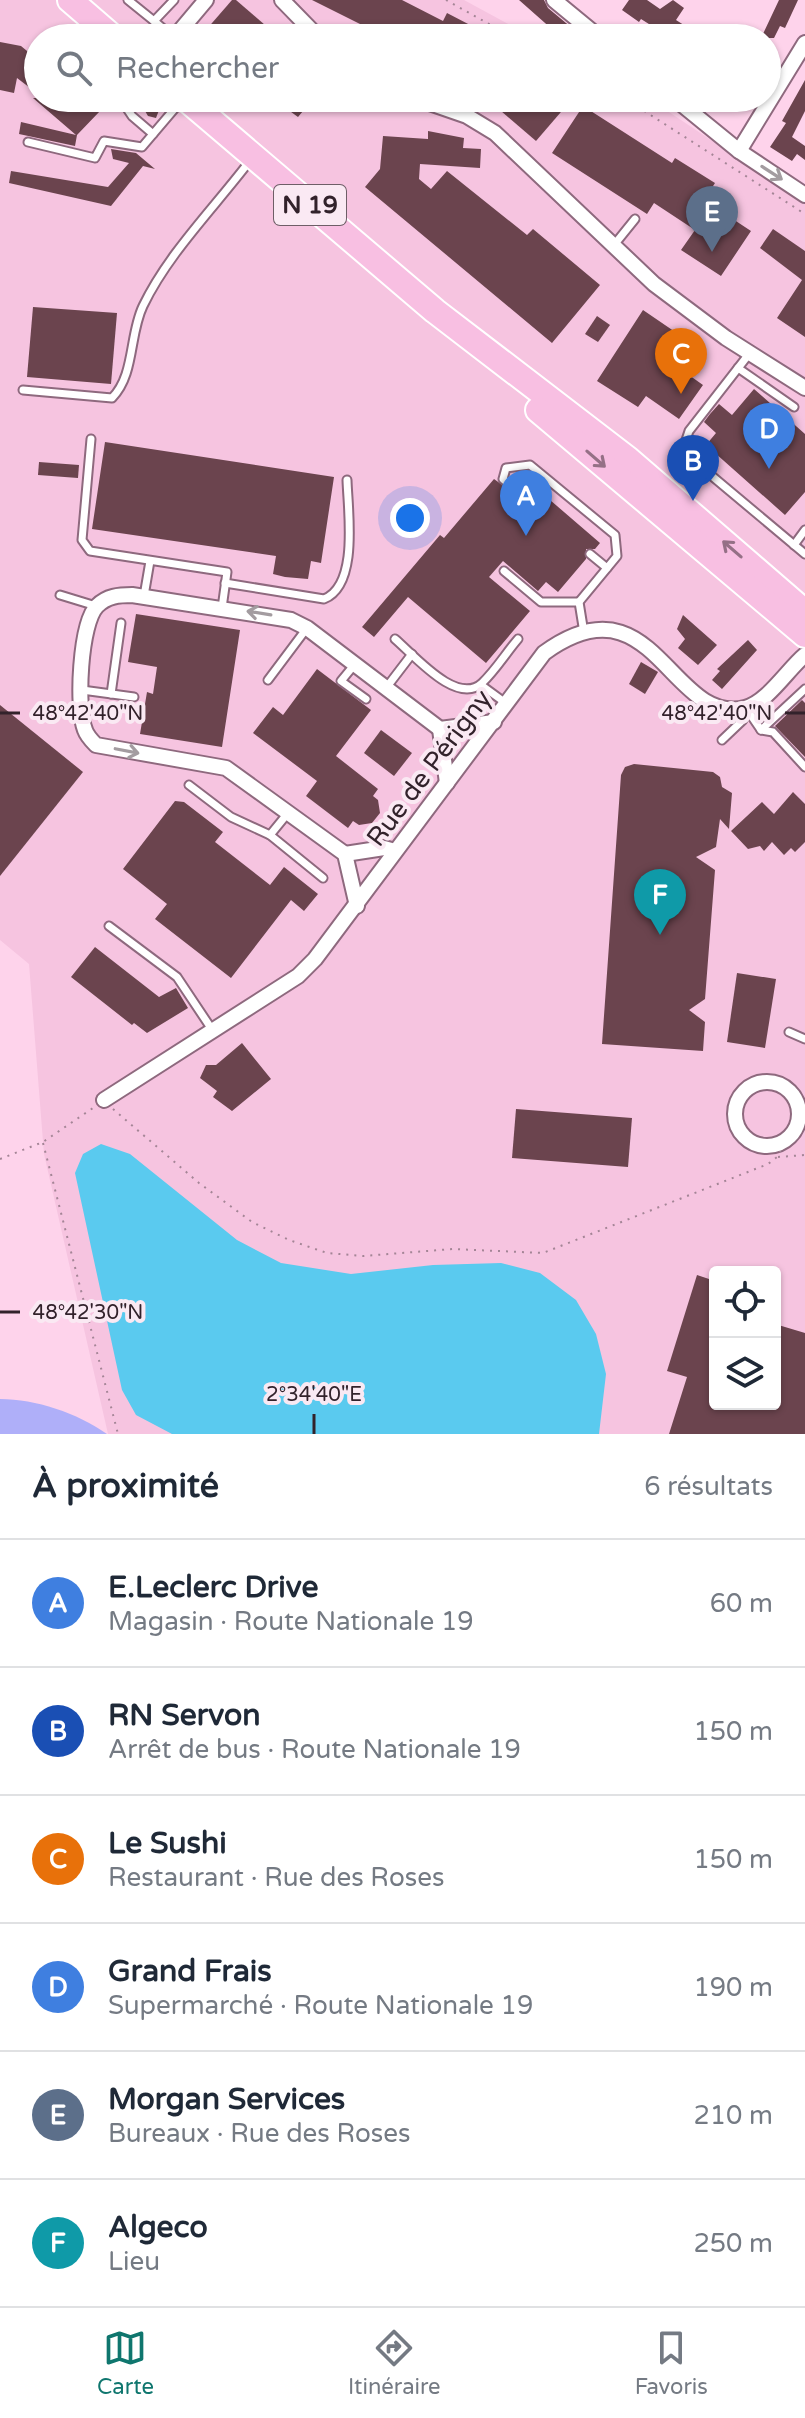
<!DOCTYPE html>
<html lang="fr">
<meta charset="utf-8">
<style>
:root{--surface:#fff;--page:#f2f2f3;--text:#1f2937;--muted:#747a83;--line:#e0e1e3;--accent:#0f766e}
body{margin:0;font-family:"Varela Round",sans-serif;background:var(--page);color:var(--text)}
.controls{position:absolute;right:24px;bottom:24px;display:grid;overflow:hidden;border-radius:8px;box-shadow:0 2px 6px #0004}
.controls button{width:72px;height:72px;display:grid;place-items:center;padding:0;border:0;border-bottom:2px solid var(--line);background:var(--surface);color:var(--text);font:40px sans-serif}
.you{position:absolute;left:410px;top:518px;width:28px;height:28px;margin:-20px;border:6px solid #fff;border-radius:50%;background:#1a73e8;box-shadow:0 0 0 12px #1a73e833}
.badge{display:grid;place-items:center;width:52px;height:52px;border-radius:50%;background:var(--accent);color:#fff;font-size:26px;font-weight:700}
.pin{position:absolute;translate:-50% -66px;filter:drop-shadow(0 2px 4px #0008)}
.pin::after{content:'';position:absolute;top:42px;width:28px;height:24px;background:inherit;clip-path:polygon(0 0,100% 0,50% 100%)}
.list{margin:0;padding:0;list-style:none}
h2{display:flex;justify-content:space-between;align-items:center;height:104px;margin:0;padding:0 32px;font-size:34px}
h2 small{font-size:26px;font-weight:400;color:var(--muted)}
.list li{display:grid;grid-template-columns:52px 1fr auto;gap:24px;align-items:center;box-sizing:border-box;height:128px;padding:0 32px;border-top:2px solid var(--line)}
.list b{display:block;font-size:30px;white-space:nowrap}
.list p{margin:0;font-size:26px;white-space:nowrap;color:var(--muted)}
.list em{font-size:26px;font-style:normal;color:var(--muted)}
.icon{flex:none;width:44px;height:44px;fill:none;stroke:currentColor;stroke-width:2;stroke-linecap:round;stroke-linejoin:round}
.map{position:relative;flex:none;width:805px;height:1434px;overflow:hidden}
.search{position:absolute;background:var(--surface);box-shadow:0 2px 6px #0004;left:24px;right:24px;top:24px;height:88px;display:flex;align-items:center;gap:20px;box-sizing:border-box;padding:0 28px;border-radius:44px;color:var(--muted);font-size:30px}
.sheet{height:872px;background:var(--surface)}
nav{display:flex;justify-content:space-around;align-items:center;box-sizing:border-box;height:112px;border-top:2px solid var(--line);background:var(--surface);font-size:22px;color:var(--muted)}
nav a{display:grid;justify-items:center;gap:4px}
nav .on{color:var(--accent)}
.map>svg:first-child{display:block}
.built{fill:#f6c4e0;fill-rule:evenodd}
.green{fill:#afaff9}
.water{fill:#5acaef}
.building{fill:#6b444e}
.lines{fill:none;stroke-linecap:round;stroke-linejoin:round}
.service-casing{stroke:#8e697e;stroke-width:11}
.minor-casing{stroke:#8e697e;stroke-width:18}
.primary-casing{stroke:#fff;stroke-width:28}
.path{stroke:#a48596;stroke-width:2;stroke-dasharray:2 6;stroke-linecap:butt}
.service{stroke:#fff;stroke-width:7}
.minor{stroke:#fff;stroke-width:14}
.primary{stroke:#f8bfe2;stroke-width:24}
.oneway{stroke:#a39ca0}
.oneway2{stroke:#957086}
.ticks{fill:none;stroke:#32222b;stroke-width:3}
.labels{text-anchor:middle;dominant-baseline:central;stroke-width:8;stroke-linejoin:round;paint-order:stroke}
.shield{fill:#fae9f3;stroke:#6e5e67;stroke-width:2}
.shield-label{font-size:24px;font-weight:bold;fill:#32222b}
.street-label{font-size:26px;fill:#32222b;stroke:#fae9f3}
.ticks-label{font-size:20px;text-anchor:middle;fill:#32222b;stroke:#fae9f3;stroke-width:8;stroke-linejoin:round;paint-order:stroke}
</style>
<div class="map">
<svg width="805" height="1434" viewBox="0 0 805 1434">
<rect width="100%" height="100%" fill="#fed3eb"/>
<path class="built" d="M0,0H464L534,38H38V98H648L805,203V1434H108L44,1154L29,964L0,940ZM715,1272H775V1404H715Z"/>
<path class="green" d="M0,1399C36,1399 77,1413 107,1434H0Z"/>
<path class="water" d="M101,1144L130,1154L237,1240L281,1263L351,1274L433,1265L501,1263L540,1273L576,1300L596,1334L606,1374L599,1434H172L136,1415L122,1390L75,1173L83,1154Z"/>
<g class="building">
<path d="M232,0H236L280,38H199Z"/>
<path d="M312,0H402L443,21L447,13L495,38H360L366,27Z"/>
<path d="M519,0H544L548,8L584,38H562Z"/>
<path d="M629,0H647L660,9L673,0L684,8L676,20L704,38H671L641,19L639,22L622,10Z"/>
<path d="M779,0H798L785,28L780,26L774,38H761Z"/>
<path d="M0,42L21,46L38,60V94L17,78L14,93L0,90Z"/>
<path d="M805,80V111L792,137L805,146V160L797,154L792,161L770,147L786,123L782,121Z"/>
<path d="M33,98H85L100,111L77,135L75,146L19,134L21,122L76,135Z"/>
<path d="M284,98H314L298,117L287,109L291,104Z"/>
<path d="M513,98H573L536,141L501,111Z"/>
<path d="M148,102L161,105L156,118L148,116L142,106Z"/>
<path d="M583,106L672,163L675,158L715,183L704,200L751,231L721,276L681,250L695,230L654,203L647,214L552,153Z"/>
<path d="M428,131L464,138L463,148L481,149L480,168L420,164L419,179L431,189L447,171L527,235L533,229L600,285L552,343L365,187L380,169L383,136L428,139Z"/>
<path d="M111,149L136,153L155,169L143,166L111,206L9,183L11,171L108,187L129,163L113,159Z"/>
<path d="M773,229L805,251V337L777,318L802,280L760,248Z"/>
<path d="M33,307L117,313L111,384L27,377Z"/>
<path d="M643,310L684,338L669,361L703,385L679,419L646,396L638,407L597,381Z"/>
<path d="M597,316L610,325L598,342L585,334Z"/>
<path d="M754,389L805,434V492L785,515L706,445L716,433L704,422L710,414L719,404L732,415Z"/>
<path d="M105,442L334,477L321,563L311,561L308,579L285,577L273,574L276,556L92,529Z"/>
<path d="M39,462L79,465L78,478L38,475Z"/>
<path d="M521,475L600,543L595,549H586V559L558,592L546,582L538,591L503,561L489,577L530,611L486,663L408,597L374,637L362,627L440,535L444,538L494,479L512,492Z"/>
<path d="M136,614L240,630L222,747L140,734L147,692L153,694L157,667L128,662Z"/>
<path d="M683,615L717,645L698,665L678,648L685,639L677,629Z"/>
<path d="M748,640L757,650L722,689L712,680L720,671L717,669Z"/>
<path d="M641,662L658,672L645,694L629,684Z"/>
<path d="M317,669L371,710L336,756L378,789L373,796L378,800L380,813L372,823L359,825L353,821L348,828L306,796L317,781L253,733L273,707L283,715Z"/>
<path d="M802,700L805,703V757L775,726Z"/>
<path d="M0,705L83,772L0,876Z"/>
<path d="M381,730L412,753L394,776L364,753Z"/>
<path d="M634,764L713,772L720,777L722,787L732,793L729,829L720,819L716,847L696,857L715,870L705,999L689,1010L705,1022L703,1051L602,1044L621,775L625,767Z"/>
<path d="M793,792L805,804V842L795,852L791,848L784,855L772,842L764,851L760,846L748,849L731,831L762,802L774,814Z"/>
<path d="M175,801L184,802L223,832L215,842L270,885L284,867L318,894L304,911L291,900L231,978L155,919L167,904L123,869Z"/>
<path d="M95,947L159,997L176,988L188,1008L147,1033L134,1023L132,1025L71,977Z"/>
<path d="M737,973L776,979L765,1048L727,1042Z"/>
<path d="M242,1043L271,1079L232,1111L213,1097L217,1091L200,1078L206,1065H216Z"/>
<path d="M516,1109L632,1118L628,1167L512,1158Z"/>
<path d="M697,1275L715,1281L709,1304L715,1305V1404H775V1324L805,1333V1434H669L687,1377L667,1371Z"/>
</g>
<g class="lines">
<g class="service-casing">
<g id="service">
<path d="M128,0L154,21L174,0"/>
<path d="M154,21L173,37"/>
<path d="M120,98L132,116L153,134"/>
<path d="M28,142L95,158L104,141L142,147L182,100"/>
<path d="M614,245L635,219"/>
<path d="M749,354L689,431L684,446L688,456L805,554"/>
<path d="M738,368L794,407"/>
<path d="M23,390L112,398C135,375 129,335 143,306C169,252 216,206 252,158"/>
<path d="M91,439L82,540L90,551L227,572L222,608"/>
<path d="M511,486L503,479L506,468L530,465L615,535L617,556L579,602L584,633"/>
<path d="M794,545L805,530"/>
<path d="M590,554L607,568"/>
<path d="M504,571L541,602H579"/>
<path d="M225,583L324,599C359,585 348,512 347,480"/>
<path d="M60,595L96,606"/>
<path d="M144,596L150,561"/>
<path d="M395,639C415,656 457,706 482,683C495,671 506,653 518,639"/>
<path d="M355,664L341,681L366,699"/>
<path d="M268,680L307,628"/>
<path d="M481,685L507,704"/>
<path d="M386,688L412,654"/>
<path d="M82,690L134,697"/>
<path d="M111,694L121,623"/>
<path d="M746,708L761,730L773,732L805,767"/>
<path d="M761,730L805,689"/>
<path d="M722,740L743,720L746,708"/>
<path d="M189,785L231,817L270,835L323,878"/>
<path d="M270,835L288,813"/>
<path d="M109,926L177,977L213,1031"/>
<path d="M789,1032L805,1039"/>
</g>
</g>
<g class="minor-casing">
<g id="minor">
<path d="M282,0L319,38"/>
<path d="M554,0L600,38"/>
<path d="M174,38L206,0"/>
<path d="M415,98L467,116L495,133L654,284L726,338L805,388"/>
<path d="M674,98L739,151L805,195"/>
<path d="M739,151L805,43"/>
<path d="M440,729L447,783"/>
<path d="M345,854L384,848L395,851"/>
<path d="M357,906L345,854L226,768L96,745C92,741 87,736 85,730C76,708 80,623 97,606C107,596 119,595 132,595L291,620L307,628L440,729L494,722"/>
<circle cx="767" cy="1114" r="32"/>
<path d="M104,1100L298,976L315,959L544,653C654,573 670,726 745,708C767,703 788,669 805,655"/>
</g>
</g>
<g class="primary-casing">
<g id="primary">
<path d="M70,0L114,38"/>
<path d="M185,98L435,311L628,459L805,612"/>
<path d="M538,410L805,635"/>
</g>
</g>
<g class="path">
<path d="M446,0L514,38"/>
<path d="M624,98L805,214"/>
<path d="M643,98L644,109"/>
<path d="M113,1109L199,1183L252,1222L289,1240L327,1253L363,1256L453,1249L543,1253L768,1164L777,1157L786,1140"/>
<path d="M43,1143L118,1434"/>
<path d="M778,1157L805,1155"/>
<path d="M0,1159L43,1142L93,1108"/>
</g>
<use href="#service" class="service"/>
<use href="#minor" class="minor"/>
<use href="#primary" class="primary"/>
</g>
<defs><path id="oneway-shaft" d="M-6 0H5M1.5-3L5.5 0L1.5 3" fill="none" stroke-width="1.6" stroke-linecap="round" stroke-linejoin="round" transform="scale(2)"/></defs>
<g class="oneway">
<use href="#oneway-shaft" transform="translate(772 173) rotate(33)"/>
<use href="#oneway-shaft" transform="translate(259 613) rotate(-171)"/>
<use href="#oneway-shaft" transform="translate(127 751) rotate(11)"/>
</g>
<g class="oneway2">
<use href="#oneway-shaft" transform="translate(596 459) rotate(41)"/>
<use href="#oneway-shaft" transform="translate(732 549) rotate(-139)"/>
</g>
<path class="ticks" d="M0,713H20M785,713H805M0,1312H20M314,1414V1434"/>
<g class="labels">
<rect class="shield" x="274" y="185" width="72" height="40" rx="6"/>
<g class="shield-label">
<text x="310" y="205">N 19</text>
</g>
<g class="street-label">
<text transform="translate(429 768) rotate(-53)">Rue de Périgny</text>
</g>
</g>
<g class="ticks-label">
<text x="88" y="720">48°42'40"N</text>
<text x="717" y="720">48°42'40"N</text>
<text x="88" y="1319">48°42'30"N</text>
<text x="314" y="1401">2°34'40"E</text>
</g>
</svg>
<div class="controls">
<button><svg class="icon" aria-label="locate" viewBox="0 0 24 24"><circle cx="12" cy="12" r="6"/><path d="M12 2v4M12 18v4M2 12h4M18 12h4"/></svg></button>
<button><svg class="icon" aria-label="layers" viewBox="0 0 24 24"><path d="M12 4l9 5-9 5-9-5zM3 14l9 5 9-5"/></svg></button>
</div>
<div class="you"></div>
<div class="pin badge" style="left:526px;top:536px;background:#3f7fe0">A</div>
<div class="pin badge" style="left:693px;top:501px;background:#1a4fb4">B</div>
<div class="pin badge" style="left:681px;top:394px;background:#e8710a">C</div>
<div class="pin badge" style="left:769px;top:469px;background:#3f7fe0">D</div>
<div class="pin badge" style="left:712px;top:252px;background:#5c6f8a">E</div>
<div class="pin badge" style="left:660px;top:935px;background:#0f9aa8">F</div>
<div class="search"><svg class="icon" aria-label="search" viewBox="0 0 24 24"><circle cx="10" cy="10" r="6"/><path d="M15 15l6 6"/></svg>Rechercher</div>
</div>
<section class="sheet">
<h2>À proximité<small>6 résultats</small></h2>
<ul class="list">
<li><span class="badge" style="background:#3f7fe0">A</span><div><b>E.Leclerc Drive</b><p>Magasin · Route Nationale 19</p></div><em>60 m</em></li>
<li><span class="badge" style="background:#1a4fb4">B</span><div><b>RN Servon</b><p>Arrêt de bus · Route Nationale 19</p></div><em>150 m</em></li>
<li><span class="badge" style="background:#e8710a">C</span><div><b>Le Sushi</b><p>Restaurant · Rue des Roses</p></div><em>150 m</em></li>
<li><span class="badge" style="background:#3f7fe0">D</span><div><b>Grand Frais</b><p>Supermarché · Route Nationale 19</p></div><em>190 m</em></li>
<li><span class="badge" style="background:#5c6f8a">E</span><div><b>Morgan Services</b><p>Bureaux · Rue des Roses</p></div><em>210 m</em></li>
<li><span class="badge" style="background:#0f9aa8">F</span><div><b>Algeco</b><p>Lieu</p></div><em>250 m</em></li>
</ul>
</section>
<nav>
<a class="on"><svg class="icon" aria-label="map" viewBox="0 0 24 24"><path d="M3 6l6-2 6 2 6-2v14l-6 2-6-2-6 2zM9 4v14M15 6v14"/></svg>Carte</a>
<a><svg class="icon" aria-label="directions" viewBox="0 0 24 24"><path d="M12 3l9 9-9 9-9-9zM9 14v-3h6M13 9l2 2-2 2"/></svg>Itinéraire</a>
<a><svg class="icon" aria-label="saved" viewBox="0 0 24 24"><path d="M7 4h10v16l-5-4-5 4z"/></svg>Favoris</a>
</nav>
